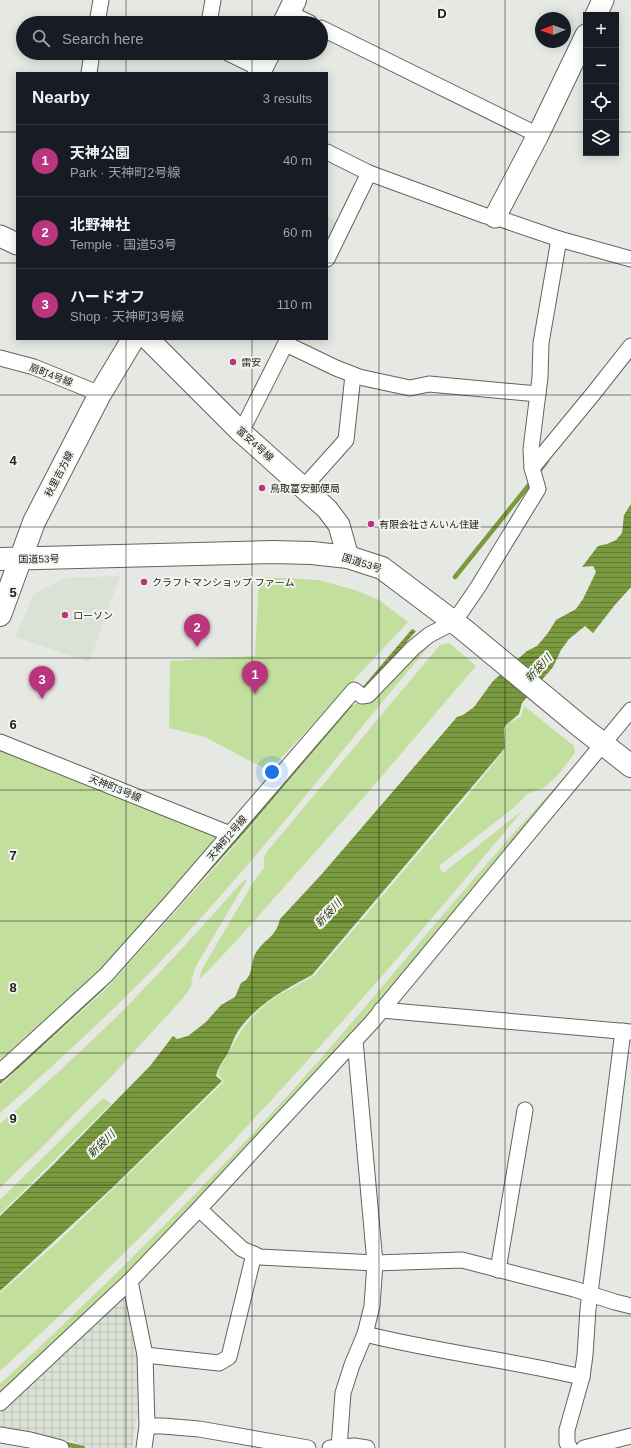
<!DOCTYPE html>
<meta charset="utf-8">
<style>
:root{--surface:#171b24;--page:#20242c;--text:#f1f3f6;--muted:#9ea1a6;--line:#363941;--accent:#b9367e}
body{margin:0;font-family:Helvetica,"Noto Sans JP",sans-serif;background:var(--page);color:var(--text)}
.controls{position:absolute;right:12px;top:12px;display:grid;overflow:hidden;border-radius:0px;box-shadow:0 2px 10px #0003}
.controls button{width:36px;height:36px;display:grid;place-items:center;padding:0;border:0;border-bottom:1px solid var(--line);background:var(--surface);color:var(--text);font:20px sans-serif}
.compass{position:absolute;left:535px;top:12px;width:36px;height:36px;border-radius:50%;background:var(--surface);box-shadow:0 2px 10px #0003;rotate:269deg}
.you{position:absolute;left:272px;top:772px;width:14px;height:14px;margin:-10px;border:3px solid #fff;border-radius:50%;background:#1a73e8;box-shadow:0 0 0 6px #1a73e833}
.badge{display:grid;place-items:center;width:26px;height:26px;border-radius:50%;background:var(--accent);color:#fff;font-size:13px;font-weight:700}
.pin{position:absolute;translate:-50% -33px;filter:drop-shadow(0 1px 2px #0008)}
.pin::after{content:'';position:absolute;top:21px;width:14px;height:12px;background:inherit;clip-path:polygon(0 0,100% 0,50% 100%)}
.list{margin:0;padding:0;list-style:none}
h2{display:flex;justify-content:space-between;align-items:center;height:52px;margin:0;padding:0 16px;font-size:17px}
h2 small{font-size:13px;font-weight:400;color:var(--muted)}
.list li{display:grid;grid-template-columns:26px 1fr auto;gap:12px;align-items:center;box-sizing:border-box;height:72px;padding:0 16px;border-top:1px solid var(--line)}
.list b{display:block;font-size:15px;white-space:nowrap}
.list p{margin:0;font-size:13px;white-space:nowrap;color:var(--muted)}
.list em{font-size:13px;font-style:normal;color:var(--muted)}
.icon{flex:none;width:22px;height:22px;fill:none;stroke:currentColor;stroke-width:2;stroke-linecap:round;stroke-linejoin:round}
.map{position:relative;flex:none;width:631px;height:1448px;overflow:hidden}
.search{position:absolute;background:var(--surface);box-shadow:0 2px 10px #0003;left:16px;top:16px;width:312px;height:44px;display:flex;align-items:center;gap:10px;box-sizing:border-box;padding:0 14px;border-radius:22px;color:var(--muted);font-size:15px}
.panel{position:absolute;background:var(--surface);box-shadow:0 2px 10px #0003;left:16px;top:72px;width:312px;height:268px;border-radius:0px}
.map>svg:first-child{display:block}
.built{fill:#dbe1d4}
.industrial{fill:url(#industrial-grid)}
.green{fill:#c3df9d}
.water{fill:url(#water-rules)}
.lines{fill:none;stroke-linecap:round;stroke-linejoin:round}
.stream{stroke:#799a3f;stroke-width:4.5}
.street-casing{stroke:#62645f;stroke-width:17}
.secondary-casing{stroke:#62645f;stroke-width:23}
.primary-casing{stroke:#62645f;stroke-width:24}
.highway-casing{stroke:#62645f;stroke-width:24}
.street{stroke:#fff;stroke-width:15}
.secondary{stroke:#fff;stroke-width:21}
.primary{stroke:#fff;stroke-width:22}
.highway{stroke:#fff;stroke-width:22}
.grid{fill:none;stroke:#212220;stroke-width:1;stroke-opacity:0.55}
.poi-dot{fill:#b9367e;stroke:#f3f6f0;stroke-width:1.5}
.labels{text-anchor:middle;dominant-baseline:central;stroke-width:4;stroke-linejoin:round;paint-order:stroke}
.poi-label{font-size:10px;fill:#212220;stroke:#f3f6f0;text-anchor:start}
.street-label{font-size:10px;fill:#212220;stroke:#f3f6f0}
.water-label{font-size:11px;font-style:italic;fill:#303e18;stroke:#f3f6f0}
.grid-label{font-size:13px;text-anchor:middle;font-weight:bold;fill:#212220;stroke:#f3f6f0;stroke-width:4;stroke-linejoin:round;paint-order:stroke}
</style>
<div class="map">
<svg width="631" height="1448" viewBox="0 0 631 1448">
<defs>
<pattern id="industrial-grid" width="8" height="8" patternUnits="userSpaceOnUse"><rect width="8" height="8" fill="#dbe1d4"/><path d="M0 4h8M4 0v8" fill="none" stroke="#bcc1b6"/></pattern>
<pattern id="water-rules" width="6" height="5" patternUnits="userSpaceOnUse"><rect width="6" height="5" fill="#799a3f"/><path d="M0 2.5h6" fill="none" stroke="#637d34"/></pattern>
</defs>
<rect width="100%" height="100%" fill="#e6e9e3"/>
<g class="built">
<path d="M327,216L338,222L327,245Z"/>
<path d="M120,576L89,662L15,637L34,594L65,578Z"/>
</g>
<path class="industrial" d="M126,1296L134,1326L139,1372L140,1419L136,1420L132,1448H92L70,1441L37,1434L0,1429V1414L112,1309L122,1298Z"/>
<g class="green">
<path d="M259,577L318,580L355,590L379,600L408,622L269,771L205,737L169,728L170,661L255,656Z"/>
<path d="M435,639C350,739 270,844 180,941C123,1002 62,1058 0,1113V1086L104,991L237,843L354,704L368,700L415,653Z"/>
<path d="M449,643L476,666L364,797L239,938L199,980L202,969L254,881L264,868V857L269,849L440,645Z"/>
<path d="M524,706L574,746L575,753L557,776L545,787L527,794L517,805L439,866L443,873L523,810C449,899 374,987 296,1073C202,1177 103,1277 0,1371V1293L60,1240L224,1082L218,1074L220,1068L241,1031L248,1022L260,1009L277,996L314,976L465,799L506,748L505,729L508,724L521,716Z"/>
<path d="M0,750L218,835L219,840L100,973L0,1066Z"/>
<path d="M565,777L384,996L323,1066L195,1204L115,1284L36,1360L0,1392V1384C112,1280 221,1172 322,1057C403,964 480,867 565,777Z"/>
<path d="M244,880H247L196,966L192,978L191,987L183,998L110,1078L41,1148L0,1188V1124C46,1084 91,1043 133,1000C171,961 208,920 244,880Z"/>
<path d="M103,1098L111,1104L0,1214V1200Z"/>
</g>
<g class="water">
<path d="M631,504V587L614,606L593,633L585,626L569,639L561,650L553,667L522,703L519,714L507,724L504,728L505,748L312,975C284,990 257,1004 238,1031C234,1037 232,1044 229,1051C225,1059 218,1066 216,1076L222,1081L111,1189L0,1291V1216L51,1167L150,1066L173,1036L177,1039L188,1036L206,1022L221,1005L235,997L241,983C255,977 249,962 257,951C266,938 276,937 280,919L321,875L457,717L463,715L474,707L493,681L527,651L537,646L548,633L556,620L576,609L583,599L596,572L593,566L582,567L598,546L607,544L616,540L622,533L624,515Z"/>
<path d="M412,629L416,631L364,692L361,689Z"/>
<path d="M349,703L353,705L245,832L104,989L20,1067L0,1084V1079Z"/>
</g>
<g class="lines">
<g class="stream">
<path d="M537,474L547,461"/>
<path d="M455,577L533,480"/>
<path d="M61,1443L83,1448"/>
</g>
<g class="street-casing">
<g id="street">
<path d="M289,13L310,23"/>
<path d="M97,23L101,0"/>
<path d="M209,23L213,0"/>
<path d="M321,28L538,135"/>
<path d="M228,53L261,69"/>
<path d="M89,73L92,53"/>
<path d="M327,152L369,173L486,216L495,217L559,239L631,259"/>
<path d="M327,259L369,173"/>
<path d="M286,344L336,368L359,377L410,388L429,384L538,394"/>
<path d="M0,358L34,367L100,394"/>
<path d="M241,432L288,339"/>
<path d="M532,468L593,394L631,346"/>
<path d="M303,488L346,440L353,375"/>
<path d="M0,742L230,834"/>
<path d="M381,1010L631,1032"/>
<path d="M0,1072L106,975L173,900L354,690L362,696L368,695L413,648L429,635L454,622L478,587L538,489L532,468L531,449L540,377L541,343L559,239"/>
<path d="M199,1209L242,1249L260,1257L375,1263L462,1260L574,1289L615,1302L631,1306"/>
<path d="M498,1270L525,1110"/>
<path d="M130,1281L145,1355L147,1426L144,1448"/>
<path d="M365,1334C437,1352 510,1360 582,1377"/>
<path d="M145,1355L219,1363L229,1357L254,1254"/>
<path d="M0,1403L130,1281L199,1209L372,1022L631,710"/>
<path d="M147,1426H163L199,1429L308,1448"/>
<path d="M0,1435L30,1440L61,1448"/>
<path d="M330,1448L354,1446L367,1448"/>
<path d="M339,1448L343,1393L352,1365L365,1334L372,1306L375,1263L355,1040"/>
<path d="M570,1448L567,1443V1430L582,1377L585,1355L588,1309L623,1031"/>
<path d="M584,1448L631,1436"/>
</g>
</g>
<g class="secondary-casing">
<g id="secondary">
<path d="M596,15L603,0"/>
<path d="M495,217L538,135L586,35"/>
<path d="M0,236L17,244"/>
<path d="M148,339L241,432L327,509L339,525L348,557"/>
</g>
</g>
<g class="primary-casing">
<g id="primary">
<path d="M284,23L295,0"/>
<path d="M259,73L269,53"/>
<path d="M0,615L34,522L100,394L133,339"/>
</g>
</g>
<g class="highway-casing">
<path id="highway" d="M0,559L273,552L312,553L348,557L382,568L463,629L580,726L631,766"/>
</g>
<use href="#street" class="street"/>
<use href="#secondary" class="secondary"/>
<use href="#primary" class="primary"/>
<use href="#highway" class="highway"/>
</g>
<path class="grid" d="M126,0V23M252,0V23M379,0V1448M505,0V1448M126,53V73M252,53V73M0,132H17M327,132H586M616,132H631M0,263H17M327,263H631M126,339V1448M252,339V1448M0,395H631M0,527H631M0,658H631M0,790H631M0,921H631M0,1053H631M0,1185H631M0,1316H631"/>
<g class="poi-dot">
<circle cx="233" cy="362" r="4"/>
<circle cx="262" cy="488" r="4"/>
<circle cx="371" cy="524" r="4"/>
<circle cx="144" cy="582" r="4"/>
<circle cx="65" cy="615" r="4"/>
</g>
<g class="labels">
<g class="poi-label">
<text x="241" y="362">雷安</text>
<text x="270" y="488">鳥取富安郵便局</text>
<text x="379" y="524">有限会社さんいん住建</text>
<text x="152" y="582">クラフトマンショップ ファーム</text>
<text x="73" y="615">ローソン</text>
</g>
<g class="street-label">
<text transform="translate(51 375) rotate(21)">扇町4号線</text>
<text transform="translate(255 444) rotate(42)">富安4号線</text>
<text transform="translate(59 474) rotate(-63)">秋里吉方線</text>
<text transform="translate(39 559) rotate(-1)">国道53号</text>
<text transform="translate(362 563) rotate(17)">国道53号</text>
<text transform="translate(115 788) rotate(22)">天神町3号線</text>
<text transform="translate(227 838) rotate(-50)">天神町2号線</text>
</g>
<g class="water-label">
<text transform="translate(538 668) rotate(-47)">新袋川</text>
<text transform="translate(328 913) rotate(-47)">新袋川</text>
<text transform="translate(101 1144) rotate(-44)">新袋川</text>
</g>
</g>
<g class="grid-label">
<text x="442" y="18">D</text>
<text x="13" y="465">4</text>
<text x="13" y="597">5</text>
<text x="13" y="729">6</text>
<text x="13" y="860">7</text>
<text x="13" y="992">8</text>
<text x="13" y="1123">9</text>
</g>
</svg>
<div class="controls">
<button>+</button>
<button>−</button>
<button><svg class="icon" aria-label="locate" viewBox="0 0 24 24"><circle cx="12" cy="12" r="6"/><path d="M12 2v4M12 18v4M2 12h4M18 12h4"/></svg></button>
<button><svg class="icon" aria-label="layers" viewBox="0 0 24 24"><path d="M12 4l9 5-9 5-9-5zM3 14l9 5 9-5"/></svg></button>
</div>
<svg class="compass" viewBox="-18 -18 36 36"><path d="M0-13l5 13h-10z" fill="#e53935"/><path d="M0 13l5-13h-10z" fill="#9ea1a6"/></svg>
<div class="you"></div>
<div class="pin badge" style="left:255px;top:694px">1</div>
<div class="pin badge" style="left:197px;top:647px">2</div>
<div class="pin badge" style="left:42px;top:699px">3</div>
<div class="search"><svg class="icon" aria-label="search" viewBox="0 0 24 24"><circle cx="10" cy="10" r="6"/><path d="M15 15l6 6"/></svg>Search here</div>
<section class="panel">
<h2>Nearby<small>3 results</small></h2>
<ul class="list">
<li><span class="badge">1</span><div><b>天神公園</b><p>Park · 天神町2号線</p></div><em>40 m</em></li>
<li><span class="badge">2</span><div><b>北野神社</b><p>Temple · 国道53号</p></div><em>60 m</em></li>
<li><span class="badge">3</span><div><b>ハードオフ</b><p>Shop · 天神町3号線</p></div><em>110 m</em></li>
</ul>
</section>
</div>
